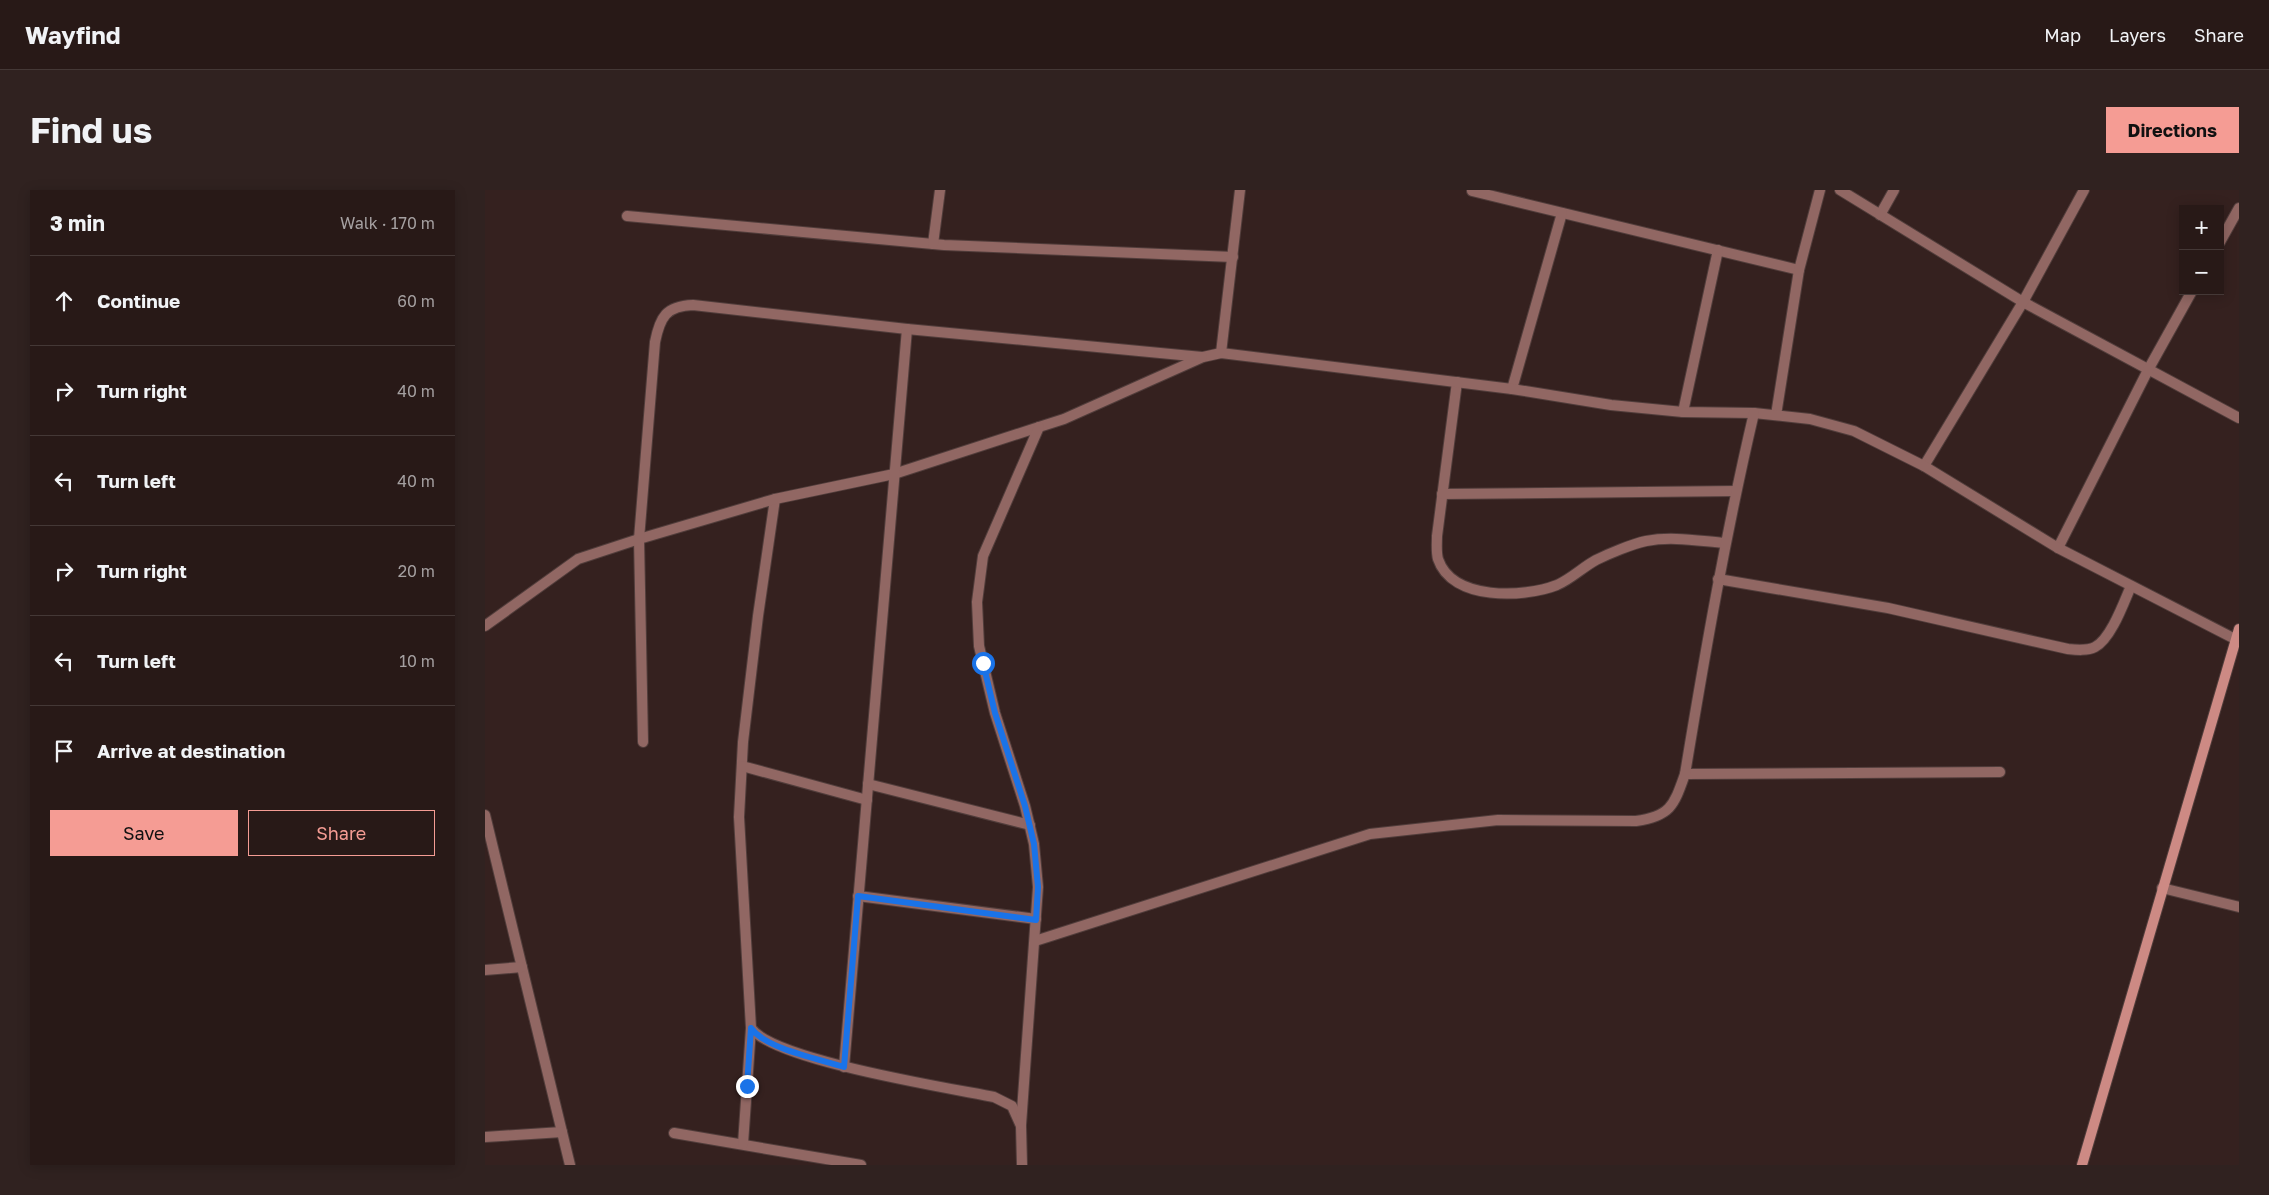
<!DOCTYPE html>
<meta charset="utf-8">
<style>
:root{--surface:#281917;--page:#302220;--text:#f1f3f6;--muted:#a5a0a1;--line:#443836;--accent:#f59c94}
body{margin:0;font-family:"Golos Text",sans-serif;background:var(--page);color:var(--text)}
.controls{position:absolute;right:15px;top:15px;display:grid;overflow:hidden;border-radius:0px;box-shadow:0 2px 12px #0003}
.controls button{width:45px;height:45px;display:grid;place-items:center;padding:0;border:0;border-bottom:1px solid var(--line);background:var(--surface);color:var(--text);font:25px sans-serif}
.stop{position:absolute;width:15px;height:15px;margin:-11px;border:4px solid #1a73e8;border-radius:50%;background:#fff}
.stop.end{background:#1a73e8;border-color:#fff;box-shadow:0 1px 5px #0008}
.list{margin:0;padding:0;list-style:none}
h2{display:flex;justify-content:space-between;align-items:center;height:65px;margin:0;padding:0 20px;font-size:21px}
h2 small{font-size:16px;font-weight:400;color:var(--muted)}
.list li{display:grid;grid-template-columns:32px 1fr auto;gap:15px;align-items:center;box-sizing:border-box;height:90px;padding:0 20px;border-top:1px solid var(--line)}
.list b{display:block;font-size:19px;white-space:nowrap}
.list em{font-size:16px;font-style:normal;color:var(--muted)}
.actions{display:flex;gap:10px;padding:15px 20px}
.actions a{flex:1;padding:11px 0;border:1px solid var(--accent);border-radius:0px;text-align:center;font-size:18px;color:var(--accent)}
.actions .main{background:var(--accent);color:#111}
.icon{flex:none;width:28px;height:28px;fill:none;stroke:currentColor;stroke-width:2;stroke-linecap:round;stroke-linejoin:round}
.map{position:relative;flex:none;width:1754px;height:975px;overflow:hidden;border-radius:0px}
header{display:flex;align-items:center;gap:30px;box-sizing:border-box;height:70px;padding:0 25px;background:var(--surface);border-bottom:1px solid var(--line)}
header strong{font-size:24px}
nav{display:flex;gap:28px;margin-inline-start:auto;font-size:18px}
.intro{display:flex;align-items:center;justify-content:space-between;box-sizing:border-box;height:120px;padding:0 30px}
h1{margin:0;font-size:35px}
.button{padding:12px 22px;border-radius:0px;background:var(--accent);color:#111;font-size:18px;font-weight:700}
main{display:flex;gap:30px;padding:0 30px}
aside{flex:1;background:var(--surface);border-radius:0px;box-shadow:0 2px 12px #0003}
.map>svg:first-child{display:block}
.lines{fill:none;stroke-linecap:round;stroke-linejoin:round}
.street-casing{stroke:#513d3b;stroke-width:12}
.secondary-casing{stroke:#513d3b;stroke-width:12}
.street{stroke:#916763;stroke-width:10}
.secondary{stroke:#cd8a84;stroke-width:10}
.route{stroke:#1a73e8;stroke-width:6}
</style>
<header>
<strong>Wayfind</strong>
<nav><a>Map</a><a>Layers</a><a>Share</a></nav>
</header>
<div class="intro"><h1>Find us</h1><a class="button">Directions</a></div>
<main>
<aside>
<h2>3 min<small>Walk · 170 m</small></h2>
<ul class="list">
<li><svg class="icon" aria-label="ahead" viewBox="0 0 24 24"><path d="M12 20V5M6 11l6-6 6 6"/></svg><div><b>Continue</b></div><em>60 m</em></li>
<li><svg class="icon" aria-label="right" viewBox="0 0 24 24"><path d="M7 20v-9h11M14 6l5 5-5 5"/></svg><div><b>Turn right</b></div><em>40 m</em></li>
<li><svg class="icon" aria-label="left" viewBox="0 0 24 24"><path d="M17 20v-9H6M10 6l-5 5 5 5"/></svg><div><b>Turn left</b></div><em>40 m</em></li>
<li><svg class="icon" aria-label="right" viewBox="0 0 24 24"><path d="M7 20v-9h11M14 6l5 5-5 5"/></svg><div><b>Turn right</b></div><em>20 m</em></li>
<li><svg class="icon" aria-label="left" viewBox="0 0 24 24"><path d="M17 20v-9H6M10 6l-5 5 5 5"/></svg><div><b>Turn left</b></div><em>10 m</em></li>
<li><svg class="icon" aria-label="arrive" viewBox="0 0 24 24"><path d="M6 21V4h12l-3 4 3 4H6"/></svg><div><b>Arrive at destination</b></div></li>
</ul>
<div class="actions"><a class="main">Save</a><a>Share</a></div>
</aside>
<div class="map">
<svg width="1754" height="975" viewBox="0 0 1754 975">
<rect width="100%" height="100%" fill="#35211f"/>
<g class="lines">
<g class="street-casing">
<g id="street">
<path d="M1355,0L1538,112L1754,228"/>
<path d="M987,1L1314,80"/>
<path d="M1395,25L1409,0"/>
<path d="M142,26L459,55L748,67"/>
<path d="M1735,52L1754,18"/>
<path d="M448,54L455,0"/>
<path d="M736,163L755,0"/>
<path d="M972,192L952,346C952,353 951,362 953,369C967,411 1039,408 1072,395C1086,389 1098,377 1111,370C1123,364 1147,354 1161,351C1187,346 1214,351 1240,353"/>
<path d="M1027,199L1077,23"/>
<path d="M1198,222L1233,60"/>
<path d="M1291,225L1314,80L1335,0"/>
<path d="M1439,276L1538,112L1599,0"/>
<path d="M957,304L1251,301"/>
<path d="M290,309L273,426L258,552L254,627L266,838C288,870 464,898 509,907L527,916L536,936L537,975"/>
<path d="M1573,358L1663,180L1707,101"/>
<path d="M1233,389L1403,418L1583,459C1592,460 1602,461 1610,457C1626,449 1639,412 1646,396"/>
<path d="M0,436L93,369L154,349L290,309L409,284L554,237L579,229L718,167L736,163L1027,199L1126,215L1198,222L1269,223L1325,229L1369,241L1439,276L1573,358L1754,451"/>
<path d="M158,552L154,349L170,152C175,127 181,116 208,115L422,139L717,167"/>
<path d="M257,576L382,610"/>
<path d="M1200,584L1515,582"/>
<path d="M383,594L545,635"/>
<path d="M0,625L85,975"/>
<path d="M1677,698L1754,717"/>
<path d="M373,706L551,729"/>
<path d="M550,751L885,644L1013,630L1151,631C1186,626 1189,615 1200,584C1220,463 1241,342 1269,223"/>
<path d="M0,780L37,777"/>
<path d="M359,877L422,139"/>
<path d="M536,935L553,697L549,654L540,616L510,523L494,456L492,412L498,366L554,237"/>
<path d="M189,943L376,975"/>
<path d="M0,947L77,942"/>
<path d="M258,954L266,838"/>
</g>
</g>
<g class="secondary-casing">
<path id="secondary" d="M1597,975L1754,439"/>
</g>
<use href="#street" class="street"/>
<use href="#secondary" class="secondary"/>
</g>
<g class="lines">
<path class="route" d="M262,896L266,838C281,859 334,869 359,877L373,706L551,730L553,697L549,654L540,616L510,523L498,473"/>
</g>
</svg>
<div class="controls">
<button>+</button>
<button>−</button>
</div>
<div class="stop" style="left:498px;top:473px"></div>
<div class="stop end" style="left:262px;top:896px"></div>
</div>
</main>
